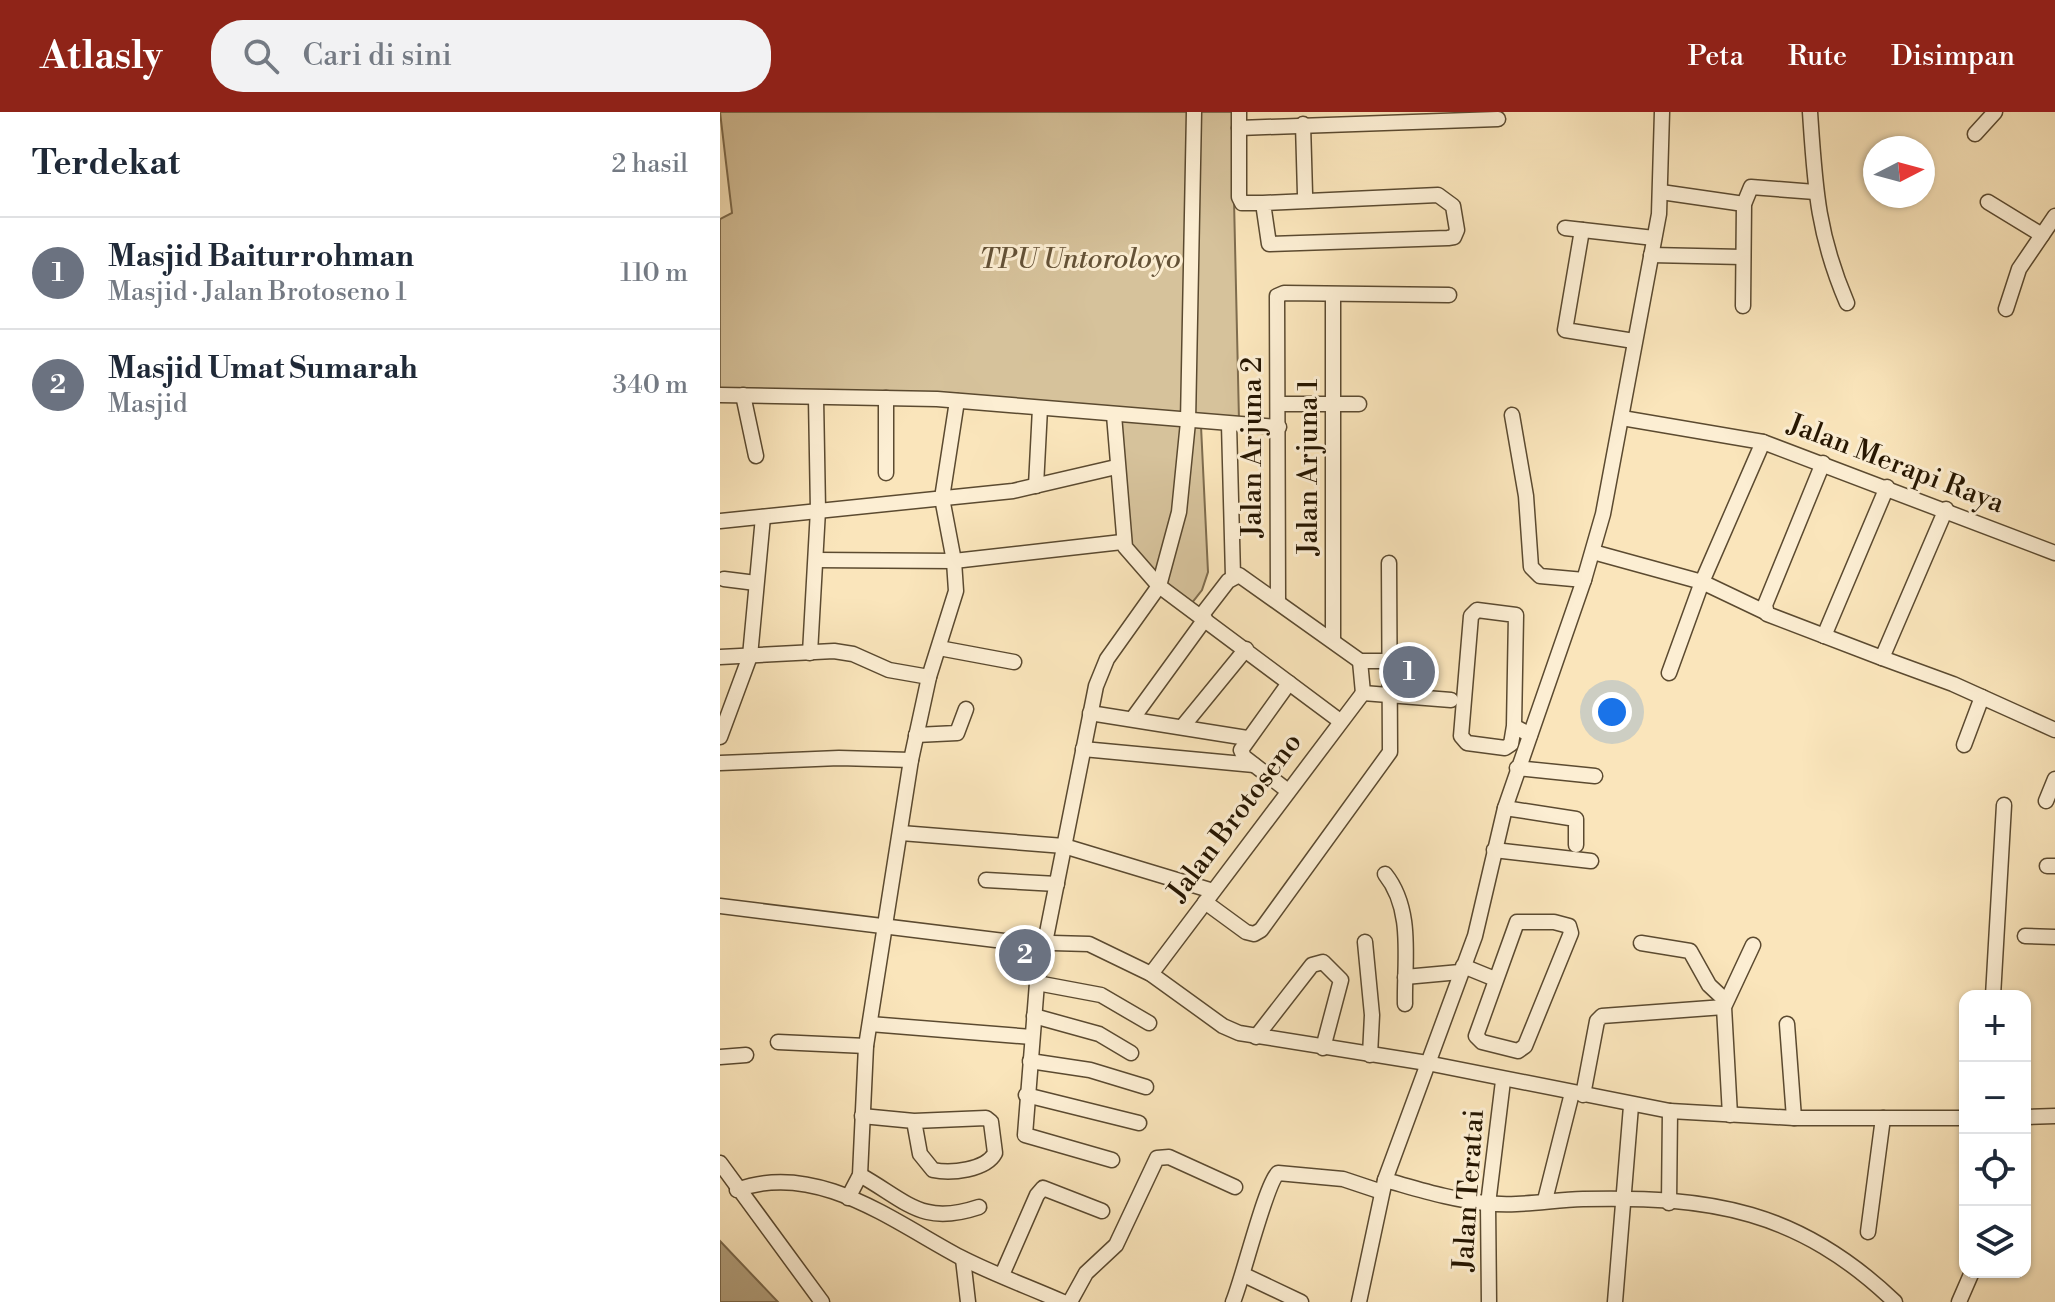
<!DOCTYPE html>
<html lang="id">
<meta charset="utf-8">
<style>
:root{--surface:#fff;--page:#f2f2f3;--text:#1f2937;--muted:#747a83;--line:#e0e1e3;--accent:#8f2418}
body{margin:0;font-family:"Libre Bodoni",serif;background:var(--page);color:var(--text)}
.controls{position:absolute;right:24px;bottom:24px;display:grid;overflow:hidden;border-radius:16px;box-shadow:0 2px 6px #0004}
.controls button{width:72px;height:72px;display:grid;place-items:center;padding:0;border:0;border-bottom:2px solid var(--line);background:var(--surface);color:var(--text);font:40px sans-serif}
.compass{position:absolute;left:1143px;top:24px;width:72px;height:72px;border-radius:50%;background:var(--surface);box-shadow:0 2px 6px #0004;rotate:84deg}
.you{position:absolute;left:892px;top:600px;width:28px;height:28px;margin:-20px;border:6px solid #fff;border-radius:50%;background:#1a73e8;box-shadow:0 0 0 12px #1a73e833}
.badge{display:grid;place-items:center;width:52px;height:52px;border-radius:50%;background:var(--accent);color:#fff;font-size:26px;font-weight:700}
.pin{position:absolute;translate:-50% -50%;border:4px solid #fff;box-shadow:0 2px 8px #0006}
.list{margin:0;padding:0;list-style:none}
h2{display:flex;justify-content:space-between;align-items:center;height:104px;margin:0;padding:0 32px;font-size:34px}
h2 small{font-size:26px;font-weight:400;color:var(--muted)}
.list li{display:grid;grid-template-columns:52px 1fr auto;gap:24px;align-items:center;box-sizing:border-box;height:112px;padding:0 32px;border-top:2px solid var(--line)}
.list b{display:block;font-size:30px;white-space:nowrap}
.list p{margin:0;font-size:26px;white-space:nowrap;color:var(--muted)}
.list em{font-size:26px;font-style:normal;color:var(--muted)}
.icon{flex:none;width:44px;height:44px;fill:none;stroke:currentColor;stroke-width:2;stroke-linecap:round;stroke-linejoin:round}
.map{position:relative;flex:none;width:1335px;height:1190px;overflow:hidden}
header{display:flex;align-items:center;gap:48px;box-sizing:border-box;height:112px;padding:0 40px;background:var(--accent);color:#fff}
header strong{font-size:38px}
nav{display:flex;gap:44px;margin-inline-start:auto;font-size:28px}
.search{width:560px;height:72px;background:var(--page);display:flex;align-items:center;gap:20px;box-sizing:border-box;padding:0 28px;border-radius:32px;color:var(--muted);font-size:30px}
main{display:flex}
aside{flex:1;background:var(--surface)}
.map>svg:first-child{display:block}
.green{fill:#d6c29b;stroke:#7e6c4e;stroke-width:2}
.water{fill:#b29f7c;stroke:#7a684b;stroke-width:2}
.lines{fill:none;stroke-linecap:round;stroke-linejoin:round}
.minor-casing{stroke:#5b4a30;stroke-width:17}
.minor{stroke:#fceed3;stroke-width:14}
.labels{text-anchor:middle;dominant-baseline:central;stroke-width:6;stroke-linejoin:round;paint-order:stroke}
.park-label{font-size:28px;font-style:italic;fill:#645237;stroke:#fceed3}
.street-label{font-size:28px;fill:#261601;stroke:#fceed3}
</style>
<header>
<strong>Atlasly</strong>
<div class="search"><svg class="icon" aria-label="search" viewBox="0 0 24 24"><circle cx="10" cy="10" r="6"/><path d="M15 15l6 6"/></svg>Cari di sini</div>
<nav><a>Peta</a><a>Rute</a><a>Disimpan</a></nav>
</header>
<main>
<aside>
<h2>Terdekat<small>2 hasil</small></h2>
<ul class="list">
<li><span class="badge" style="background:#6b7280">1</span><div><b>Masjid Baiturrohman</b><p>Masjid · Jalan Brotoseno 1</p></div><em>110 m</em></li>
<li><span class="badge" style="background:#6b7280">2</span><div><b>Masjid Umat Sumarah</b><p>Masjid</p></div><em>340 m</em></li>
</ul>
</aside>
<div class="map">
<svg width="1335" height="1190" viewBox="0 0 1335 1190">
<rect width="100%" height="100%" fill="#fae5bb"/>
<filter id="stains"><feTurbulence type="fractalNoise" baseFrequency=".0025" numOctaves="4"/><feColorMatrix values="0 0 0 0 .2 0 0 0 0 .09 0 0 0 0 .02 0 0 0 .5 -.17"/></filter>
<radialGradient id="worn" r=".72"><stop offset=".6" stop-color="#630" stop-opacity="0"/><stop offset="1" stop-color="#630" stop-opacity=".3"/></radialGradient>
<g class="green">
<path d="M0,0H512L519,308L186,280L0,276V107L12,101Z"/>
<path d="M397,308L481,314L488,460L482,478L471,492L449,476L406,431Z"/>
</g>
<path class="water" d="M0,1129L58,1190H0Z"/>
<g class="lines">
<g class="minor-casing">
<g id="minor">
<path d="M519,0V85L522,91H543L549,132L728,126L734,125L737,118L733,94L718,83L543,91"/>
<path d="M1090,0C1095,74 1097,121 1127,191"/>
<path d="M583,12L585,82"/>
<path d="M519,16L778,7"/>
<path d="M1255,22L1275,0"/>
<path d="M941,80L1024,92"/>
<path d="M1268,90L1322,123"/>
<path d="M845,116L934,126"/>
<path d="M862,118L845,218L914,229"/>
<path d="M931,143L1023,145"/>
<path d="M1023,194L1024,92L1031,75L1095,80"/>
<path d="M1286,197L1299,157L1335,104"/>
<path d="M0,283L217,287L559,315"/>
<path d="M23,283L36,344"/>
<path d="M166,286V361"/>
<path d="M559,292H639"/>
<path d="M394,303L405,435L439,474L620,609"/>
<path d="M792,303L806,384L811,455L820,464L864,468"/>
<path d="M902,306L1043,330L1335,441"/>
<path d="M509,312L513,464"/>
<path d="M1103,351L1045,493L1047,502L1162,546L1226,397"/>
<path d="M316,374L320,296"/>
<path d="M0,409L293,379L396,355"/>
<path d="M873,440L982,470L1045,500"/>
<path d="M96,448L234,449L402,430"/>
<path d="M4,467L36,471"/>
<path d="M558,489L557,184L564,181L729,183"/>
<path d="M481,504L508,469L519,463L640,549H672"/>
<path d="M1104,524L1167,375"/>
<path d="M613,528V183"/>
<path d="M219,536L294,550"/>
<path d="M90,541L98,398L96,286"/>
<path d="M0,545L114,539L133,542L169,558L209,565"/>
<path d="M1162,546L1233,572L1335,618"/>
<path d="M640,549L643,581"/>
<path d="M949,561L982,470L1043,330"/>
<path d="M643,581L731,588"/>
<path d="M370,601L527,626"/>
<path d="M413,606L485,507"/>
<path d="M463,614L526,537"/>
<path d="M794,614L791,632L785,636L747,631L741,624L751,504L757,498L796,503L794,614L810,623"/>
<path d="M196,623L237,621L246,597"/>
<path d="M0,625L30,544L43,405"/>
<path d="M1244,633L1262,585"/>
<path d="M363,637L534,653"/>
<path d="M0,651L119,646L191,648"/>
<path d="M797,656L875,664"/>
<path d="M568,679L524,645L521,638L569,571"/>
<path d="M1326,689L1335,667"/>
<path d="M785,696L856,707V733"/>
<path d="M181,721L344,734L493,779"/>
<path d="M774,738L871,749"/>
<path d="M1327,754H1335"/>
<path d="M665,762C694,798 684,849 685,892"/>
<path d="M266,768L337,772"/>
<path d="M485,790L526,820L534,822L541,818L670,640L669,451"/>
<path d="M0,794L292,830L369,832L431,862L503,914L519,921L707,951L950,999L1074,1006H1245"/>
<path d="M797,810H834L849,814L851,821L805,934L798,939L762,930L756,924Z"/>
<path d="M1305,824L1335,825"/>
<path d="M645,830L652,903L650,943"/>
<path d="M921,831L970,839L989,873L1005,888"/>
<path d="M743,854L775,867"/>
<path d="M431,862L643,581"/>
<path d="M685,865L740,860"/>
<path d="M317,871L381,883L429,911"/>
<path d="M1273,884L1284,693"/>
<path d="M314,904L379,922L411,941"/>
<path d="M150,912L312,925"/>
<path d="M1067,912L1074,1006"/>
<path d="M536,925L592,853L603,850L621,868L603,936"/>
<path d="M58,930L146,934"/>
<path d="M0,945L26,943"/>
<path d="M310,949L370,958L426,975"/>
<path d="M306,983L419,1011"/>
<path d="M863,983L877,909L882,904L1004,895"/>
<path d="M1010,1003L1004,895L1033,833"/>
<path d="M142,1004L194,1009L266,1006L271,1010L275,1041C266,1058 231,1062 213,1058L200,1042L194,1009"/>
<path d="M1305,1005L1335,1004"/>
<path d="M392,1048L305,1023L317,871L376,574L387,547L439,474L459,400L468,310L474,0"/>
<path d="M0,1051L102,1190"/>
<path d="M140,1063C188,1090 202,1114 259,1095"/>
<path d="M665,1068C698,1077 732,1088 766,1091C796,1095 831,1088 863,1087C991,1084 1079,1098 1175,1190"/>
<path d="M17,1078C96,1048 174,1110 240,1145C273,1162 309,1175 343,1190"/>
<path d="M128,1086L140,1063L146,934L191,648L209,565L236,479L234,449L222,386L237,289"/>
<path d="M825,1088L852,981"/>
<path d="M949,1091L950,999"/>
<path d="M1148,1120L1163,1006"/>
<path d="M243,1147L248,1190"/>
<path d="M282,1163L317,1083L323,1076L382,1099"/>
<path d="M524,1163L581,1190"/>
<path d="M350,1190L366,1161L396,1133L437,1046L449,1045L515,1075"/>
<path d="M513,1190C523,1166 546,1071 558,1061L623,1067L662,1080"/>
<path d="M639,1190L665,1068L755,824L785,696L864,468L883,402L939,102L942,0"/>
<path d="M769,1190L768,1092L783,969"/>
<path d="M895,1190L911,994"/>
<path d="M1239,1190L1252,1160"/>
</g>
</g>
<use href="#minor" class="minor"/>
</g>
<g class="labels">
<g class="park-label">
<text x="360" y="147">TPU Untoroloyo</text>
</g>
<g class="street-label">
<text transform="translate(532 335) rotate(-90)">Jalan Arjuna 2</text>
<text transform="translate(1176 352) rotate(21)">Jalan Merapi Raya</text>
<text transform="translate(588 355) rotate(-90)">Jalan Arjuna 1</text>
<text transform="translate(515 705) rotate(-53)">Jalan Brotoseno</text>
<text transform="translate(749 1078) rotate(-86)">Jalan Teratai</text>
</g>
</g>
<rect width="100%" height="100%" filter="url(#stains)"/>
<rect width="100%" height="100%" fill="url(#worn)"/>
</svg>
<div class="controls">
<button>+</button>
<button>−</button>
<button><svg class="icon" aria-label="locate" viewBox="0 0 24 24"><circle cx="12" cy="12" r="6"/><path d="M12 2v4M12 18v4M2 12h4M18 12h4"/></svg></button>
<button><svg class="icon" aria-label="layers" viewBox="0 0 24 24"><path d="M12 4l9 5-9 5-9-5zM3 14l9 5 9-5"/></svg></button>
</div>
<svg class="compass" viewBox="-18 -18 36 36"><path d="M0-13l5 13h-10z" fill="#e53935"/><path d="M0 13l5-13h-10z" fill="#747a83"/></svg>
<div class="you"></div>
<div class="pin badge" style="left:689px;top:560px;background:#6b7280">1</div>
<div class="pin badge" style="left:305px;top:843px;background:#6b7280">2</div>
</div>
</main>
